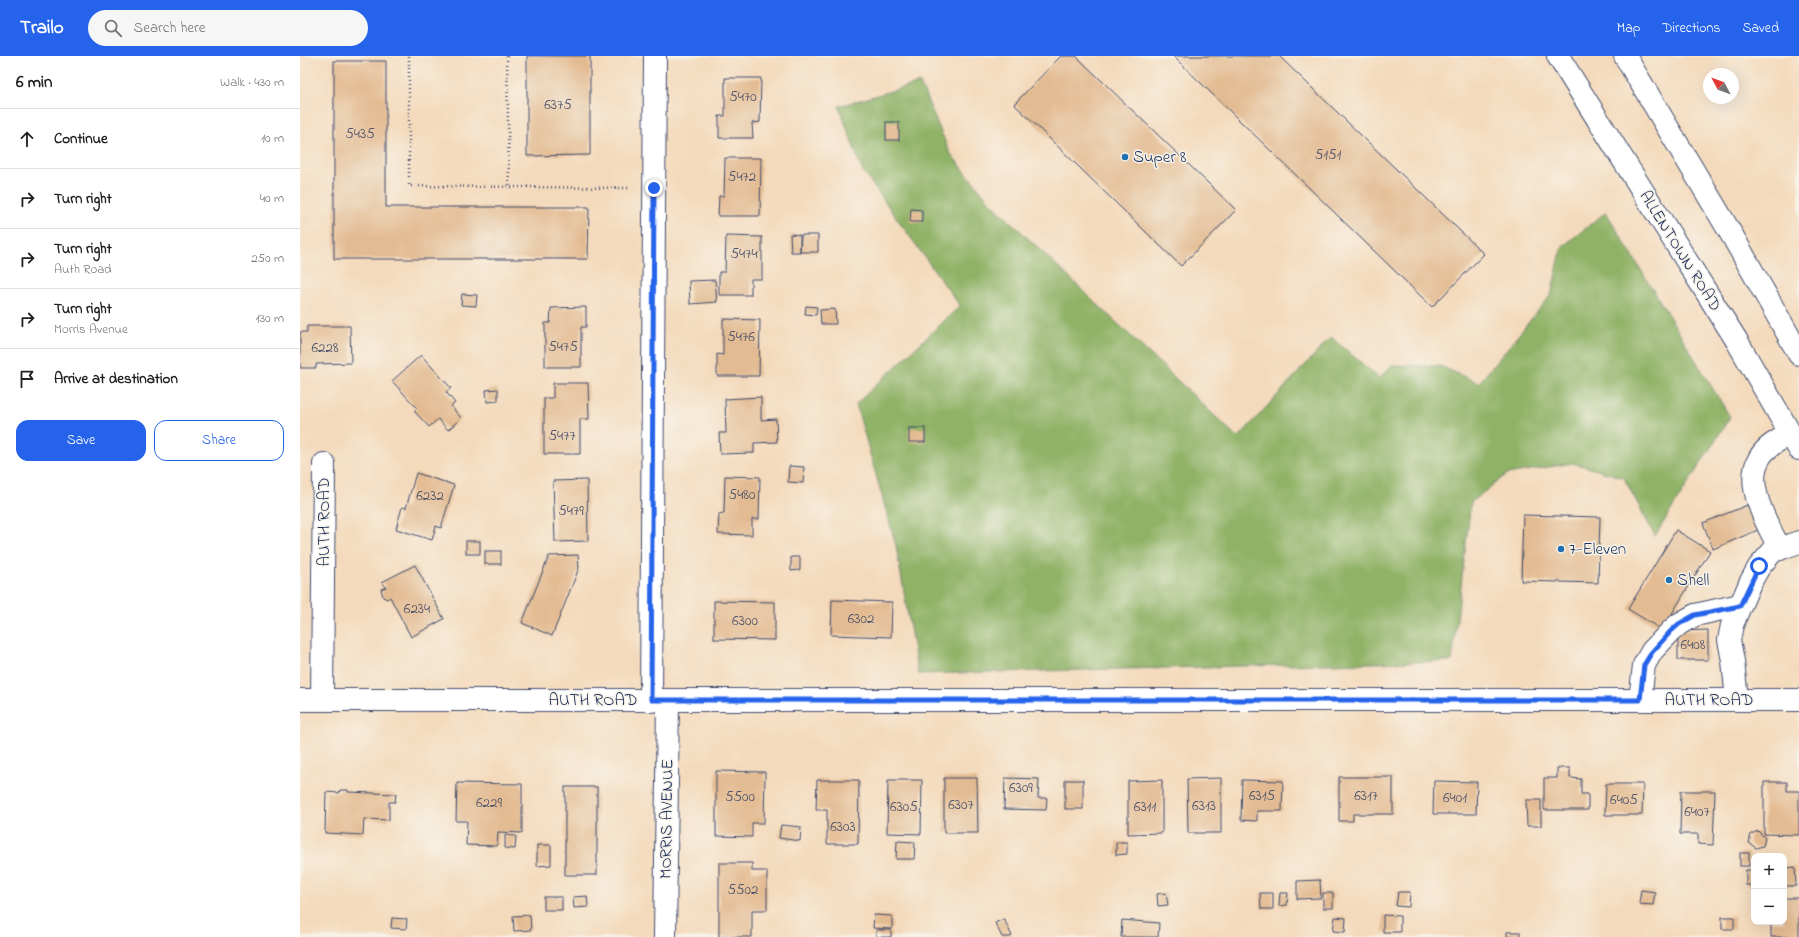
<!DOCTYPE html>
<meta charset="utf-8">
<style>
:root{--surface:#fff;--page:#f6f6f6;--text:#202124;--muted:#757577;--line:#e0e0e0;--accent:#2563eb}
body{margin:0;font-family:"Indie Flower",sans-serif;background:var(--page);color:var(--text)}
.controls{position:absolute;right:12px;bottom:12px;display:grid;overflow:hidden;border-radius:8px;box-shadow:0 4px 16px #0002}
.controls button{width:36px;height:36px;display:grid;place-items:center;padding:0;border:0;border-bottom:1px solid var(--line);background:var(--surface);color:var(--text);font:20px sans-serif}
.compass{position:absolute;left:1403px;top:12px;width:36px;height:36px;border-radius:50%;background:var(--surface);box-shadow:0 4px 16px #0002;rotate:311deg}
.stop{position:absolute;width:12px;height:12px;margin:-9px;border:3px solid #2563eb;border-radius:50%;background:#fff}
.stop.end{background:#2563eb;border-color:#fff;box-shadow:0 1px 4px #0008}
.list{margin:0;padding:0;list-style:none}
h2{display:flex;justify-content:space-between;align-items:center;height:52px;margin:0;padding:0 16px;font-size:17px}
h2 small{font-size:13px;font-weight:400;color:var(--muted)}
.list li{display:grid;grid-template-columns:26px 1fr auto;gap:12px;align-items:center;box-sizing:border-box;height:60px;padding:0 16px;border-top:1px solid var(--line)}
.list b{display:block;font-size:15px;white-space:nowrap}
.list p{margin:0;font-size:13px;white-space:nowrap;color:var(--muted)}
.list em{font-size:13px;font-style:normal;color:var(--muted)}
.actions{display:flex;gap:8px;padding:12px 16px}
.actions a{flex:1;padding:9px 0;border:1px solid var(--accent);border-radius:12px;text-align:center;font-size:14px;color:var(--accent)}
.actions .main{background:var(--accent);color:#fff}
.icon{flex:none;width:22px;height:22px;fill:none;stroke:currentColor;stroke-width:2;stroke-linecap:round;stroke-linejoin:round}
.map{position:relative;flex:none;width:1499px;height:881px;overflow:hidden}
header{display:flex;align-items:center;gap:24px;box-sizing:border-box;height:56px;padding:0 20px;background:var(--accent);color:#fff}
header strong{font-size:19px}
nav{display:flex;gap:22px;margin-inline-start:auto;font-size:14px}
.search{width:280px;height:36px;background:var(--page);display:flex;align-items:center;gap:10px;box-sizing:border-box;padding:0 14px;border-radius:22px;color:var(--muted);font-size:15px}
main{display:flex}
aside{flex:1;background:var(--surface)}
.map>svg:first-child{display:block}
.forest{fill:#8fb266;stroke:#557062}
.building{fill:#e3bb92}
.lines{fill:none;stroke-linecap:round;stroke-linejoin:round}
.minor-casing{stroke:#3c496c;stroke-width:24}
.major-casing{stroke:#3c496c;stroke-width:24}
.path{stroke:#3c496c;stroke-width:2.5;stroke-dasharray:1 3;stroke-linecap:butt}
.minor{stroke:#fff;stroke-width:22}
.major{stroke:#fff;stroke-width:22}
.route{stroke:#2563eb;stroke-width:5}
.poi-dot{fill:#1f6fb2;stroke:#f7f3e8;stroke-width:1.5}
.labels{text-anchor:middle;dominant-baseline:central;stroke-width:3;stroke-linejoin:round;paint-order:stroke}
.number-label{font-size:15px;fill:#4d526b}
.poi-label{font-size:17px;fill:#1b2f5e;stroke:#f7f3e8;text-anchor:start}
.street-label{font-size:17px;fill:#1b2f5e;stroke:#f7f3e8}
</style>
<header>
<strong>Trailo</strong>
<div class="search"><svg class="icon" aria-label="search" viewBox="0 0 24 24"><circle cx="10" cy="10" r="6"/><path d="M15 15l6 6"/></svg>Search here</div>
<nav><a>Map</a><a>Directions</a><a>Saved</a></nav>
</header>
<main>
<aside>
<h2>6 min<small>Walk · 430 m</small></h2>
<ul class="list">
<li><svg class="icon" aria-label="ahead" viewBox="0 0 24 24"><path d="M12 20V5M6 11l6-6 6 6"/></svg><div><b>Continue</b></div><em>10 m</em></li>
<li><svg class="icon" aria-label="right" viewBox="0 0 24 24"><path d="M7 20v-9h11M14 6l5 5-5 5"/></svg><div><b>Turn right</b></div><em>40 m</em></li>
<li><svg class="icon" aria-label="right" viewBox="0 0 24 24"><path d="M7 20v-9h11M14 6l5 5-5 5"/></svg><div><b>Turn right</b><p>Auth Road</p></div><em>250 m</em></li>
<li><svg class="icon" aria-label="right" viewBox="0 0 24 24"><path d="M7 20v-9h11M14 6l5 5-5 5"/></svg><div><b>Turn right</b><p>Morris Avenue</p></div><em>130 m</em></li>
<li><svg class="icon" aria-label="arrive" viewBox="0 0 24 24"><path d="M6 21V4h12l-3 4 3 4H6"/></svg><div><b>Arrive at destination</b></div></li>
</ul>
<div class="actions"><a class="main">Save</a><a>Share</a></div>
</aside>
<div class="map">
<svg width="1499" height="881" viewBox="0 0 1499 881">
<rect width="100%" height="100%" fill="#f7f3e8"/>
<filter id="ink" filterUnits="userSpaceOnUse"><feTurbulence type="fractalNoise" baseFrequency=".025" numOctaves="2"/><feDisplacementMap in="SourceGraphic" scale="8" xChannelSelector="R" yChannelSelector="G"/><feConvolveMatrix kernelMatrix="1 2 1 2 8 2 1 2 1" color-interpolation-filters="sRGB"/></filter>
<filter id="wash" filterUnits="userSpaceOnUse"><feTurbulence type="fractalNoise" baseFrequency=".012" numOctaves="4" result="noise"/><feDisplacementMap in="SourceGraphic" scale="16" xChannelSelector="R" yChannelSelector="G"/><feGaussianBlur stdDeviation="0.9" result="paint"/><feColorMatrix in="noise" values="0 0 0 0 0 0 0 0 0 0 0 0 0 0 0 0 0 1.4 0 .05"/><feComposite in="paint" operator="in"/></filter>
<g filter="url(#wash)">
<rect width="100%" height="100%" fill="#f4dabc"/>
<path class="forest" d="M620,27L650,97L691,147L938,382L1031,281L1079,322L1092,309L1140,310L1179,327L1251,239L1262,191L1306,156L1430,361L1355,480L1324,422L1273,407L1207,418L1171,446L1152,605L618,618L596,490L556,348L660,250L562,114L539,50Z"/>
<g id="blocks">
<g class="building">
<path d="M227,0H290V99L227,100Z"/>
<path d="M761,0H776L936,154L881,210L714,48Z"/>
<path d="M873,0H979L1184,198L1132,251Z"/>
<path d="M34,5H86V151H289L288,203H34Z"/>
<path d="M425,22H461L460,66L452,67L453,82H419V60H425Z"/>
<rect x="586" y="66" width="13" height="18"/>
<path d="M425,102H461L460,160H418L419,140H424Z"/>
<path d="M611,153L622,154V166H610Z"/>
<path d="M490,178L500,179V196H491Z"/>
<path d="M501,179H518V196H500Z"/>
<path d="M426,180L462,181V223H451V239H419V216H425Z"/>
<path d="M415,224L417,246L390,248L389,225Z"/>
<path d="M162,238L177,239L176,250L161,249Z"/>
<path d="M506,250L517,251L516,259L505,258Z"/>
<path d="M286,251V271H281V311H245V267H250L251,252Z"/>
<path d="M535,253L536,268H521L520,254Z"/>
<path d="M423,263L460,264L459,320H417V298L423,299Z"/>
<path d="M7,270H50L51,307L16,308V312H0V276H7Z"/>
<path d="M121,299L151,332L146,336L155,347L151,350L161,362L148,374L138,363L129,371L114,355L117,352L92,325Z"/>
<path d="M253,327H288L289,363H280V398H244V342H253Z"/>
<path d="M198,333V345L187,346L186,334Z"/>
<path d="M461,341V364L476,363L477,386L454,387V397L420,398L419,377H426L425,343Z"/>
<rect x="609" y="372" width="16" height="14"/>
<path d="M489,410L504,411L503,427L488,426Z"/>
<path d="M116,417L154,429L141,472L136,470L132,484L96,473L102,451L106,452Z"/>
<path d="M425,420L460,421L459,463H452V479L418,478L419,458L424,457Z"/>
<path d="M287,424L288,485L255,486L253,425Z"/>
<path d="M1455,446L1465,471L1413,493L1403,467Z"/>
<path d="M1223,459L1300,461L1298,527L1221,525Z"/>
<path d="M1376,474L1410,495L1362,574L1328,553Z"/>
<rect x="166" y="485" width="14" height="13"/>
<rect x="185" y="495" width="16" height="13"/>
<path d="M278,499L279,512L252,580L222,567L249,500Z"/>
<path d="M491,501H500V514L491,515Z"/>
<path d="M115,509L144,563L111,581L90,541L87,543L83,541L81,533L86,531L82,526Z"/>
<path d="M532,544L592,546L591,581L531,579Z"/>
<path d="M414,545L475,546V584L414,583Z"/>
<path d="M1408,574V604H1378V575Z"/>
<path d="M1257,712H1270V722L1281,723V738H1288V754H1244V722H1257Z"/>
<path d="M416,715L465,716L464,767H452V781L416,780Z"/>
<path d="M1039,721H1093V758H1053V765H1039Z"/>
<path d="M644,722H677L678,777H644Z"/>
<path d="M705,722L739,723L738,742H747L746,754L704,753Z"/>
<path d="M921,722V777H888L887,723Z"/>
<path d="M517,724H559L558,788H527V754H516Z"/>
<path d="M588,724H622L621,778L587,777Z"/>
<rect x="765" y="724" width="18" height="29"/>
<path d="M862,724V777L828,778V725Z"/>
<path d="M942,724L983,725L982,755H957V765L941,764Z"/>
<path d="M1134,725L1177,726L1176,758H1133Z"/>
<path d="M1464,726H1487V735H1499V779L1464,778Z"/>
<path d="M157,727L222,728V777L198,776L197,790L166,789L167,765H156Z"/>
<path d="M1306,728H1343L1342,759H1305Z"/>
<rect x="265" y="731" width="32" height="88"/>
<path d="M40,734H48V736L96,738L95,746H89V764L64,763L63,779L25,777L26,736L39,737Z"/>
<path d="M1381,735H1415L1413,789L1398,788V778H1380Z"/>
<path d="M1226,744H1241V770H1227Z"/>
<path d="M481,769L501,771L500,785L479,782Z"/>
<path d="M1458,775L1465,782L1463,790L1456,792L1449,787L1451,778Z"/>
<path d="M205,779L216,780L215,793L205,792Z"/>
<path d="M597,785L615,786L614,803H596Z"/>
<path d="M816,786H827V798L816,799Z"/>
<path d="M237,789H251V809L237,810Z"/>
<rect x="1440" y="797" width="9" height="13"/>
<path d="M419,807H452V815H467V854H452V881H419Z"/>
<path d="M1495,811L1496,830H1484V812Z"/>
<rect x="1446" y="814" width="8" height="15"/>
<path d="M1020,824L1021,842L997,843V825Z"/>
<path d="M1341,834L1355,836L1353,849L1339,848Z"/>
<path d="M1098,836H1110L1109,851L1096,850Z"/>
<path d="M866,837L868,849L858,850L857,838Z"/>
<path d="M960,837H973V853H961Z"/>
<path d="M980,837H988L987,849L979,850Z"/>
<rect x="1023" y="837" width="10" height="15"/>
<path d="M287,840L288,851L274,852L273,841Z"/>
<rect x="244" y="841" width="18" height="13"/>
<path d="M1484,842H1499V881H1471V866H1484Z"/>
<path d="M230,859L231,874L214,875L213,860Z"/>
<path d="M574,859L592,860V873L573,872Z"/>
<path d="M1083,859L1100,860V876H1083Z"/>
<path d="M1035,861L1046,862L1045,876L1033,875Z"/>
<rect x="1422" y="861" width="12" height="12"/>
<path d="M92,862L107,863L106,873L91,872Z"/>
<path d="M704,863L712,880L710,881H702L695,867Z"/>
<path d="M822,864L859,867L858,881H821Z"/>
<rect x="576" y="874" width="15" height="7"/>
<rect x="1207" y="876" width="13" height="5"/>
</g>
</g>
</g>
<g filter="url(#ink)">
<use href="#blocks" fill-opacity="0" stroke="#3c496c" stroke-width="1"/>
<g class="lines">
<g class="minor-casing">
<g id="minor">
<path d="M1480,493C1468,470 1444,429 1459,403C1465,391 1479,384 1490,378"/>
<path d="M22,644L24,408"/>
<path d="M1340,644L1344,609L1352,595L1371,575L1379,568L1395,559L1440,549"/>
<path d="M1437,644L1433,605L1429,584L1432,569L1450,527L1459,511L1473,495L1499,486"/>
<path d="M351,645L355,0"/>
<path d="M365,881L368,644"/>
</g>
</g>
<g class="major-casing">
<g id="major">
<path d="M1258,0L1437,285L1499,393"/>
<path d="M1325,0L1433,181L1499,298"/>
<path d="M0,644H1499"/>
</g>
</g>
<g class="path">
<path d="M109,0V130L331,132"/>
<path d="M207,0L209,131"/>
</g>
<use href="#minor" class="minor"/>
<use href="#major" class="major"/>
</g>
</g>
<g class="lines" filter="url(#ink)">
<path class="route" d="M354,132L351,644H1340L1344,609L1352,596L1371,575L1379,568L1395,559L1440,550L1459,510"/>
</g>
<g class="poi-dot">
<circle cx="825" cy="101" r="4"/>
<circle cx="1261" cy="493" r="4"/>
<circle cx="1369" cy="524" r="4"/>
</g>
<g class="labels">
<g class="number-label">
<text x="443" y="41">5470</text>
<text x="258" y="49">6375</text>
<text x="60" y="78">5435</text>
<text x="1028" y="99">5151</text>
<text x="442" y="121">5472</text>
<text x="444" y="198">5474</text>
<text x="441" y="281">5476</text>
<text x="263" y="291">5475</text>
<text x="25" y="292">6228</text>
<text x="262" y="380">5477</text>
<text x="442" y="439">5480</text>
<text x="130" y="440">6232</text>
<text x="271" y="455">5479</text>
<text x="117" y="553">6234</text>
<text x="561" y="563">6302</text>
<text x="445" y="565">6300</text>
<text x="1393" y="589">6408</text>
<text x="721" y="732">6309</text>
<text x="962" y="740">6315</text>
<text x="1066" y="740">6317</text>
<text x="440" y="741">5500</text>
<text x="1155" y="742">6401</text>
<text x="1324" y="744">6405</text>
<text x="189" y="747">6229</text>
<text x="661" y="749">6307</text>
<text x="904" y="750">6313</text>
<text x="604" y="751">6305</text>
<text x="845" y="751">6311</text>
<text x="1397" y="756">6407</text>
<text x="543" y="771">6303</text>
<text x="443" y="834">5502</text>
</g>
<g class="poi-label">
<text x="833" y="101">Super 8</text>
<text x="1269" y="493">7-Eleven</text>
<text x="1377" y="524">Shell</text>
</g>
<g class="street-label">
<text transform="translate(1380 195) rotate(58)">ALLENTOWN ROAD</text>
<text transform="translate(24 466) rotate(-90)">AUTH ROAD</text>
<text x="293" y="644">AUTH ROAD</text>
<text x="1409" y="644">AUTH ROAD</text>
<text transform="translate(367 763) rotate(-89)">MORRIS AVENUE</text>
</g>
</g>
</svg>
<div class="controls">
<button>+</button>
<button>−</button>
</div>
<svg class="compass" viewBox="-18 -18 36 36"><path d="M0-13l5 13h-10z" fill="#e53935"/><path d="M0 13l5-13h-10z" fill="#757577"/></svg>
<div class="stop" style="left:1459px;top:510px"></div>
<div class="stop end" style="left:354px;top:132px"></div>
</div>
</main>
